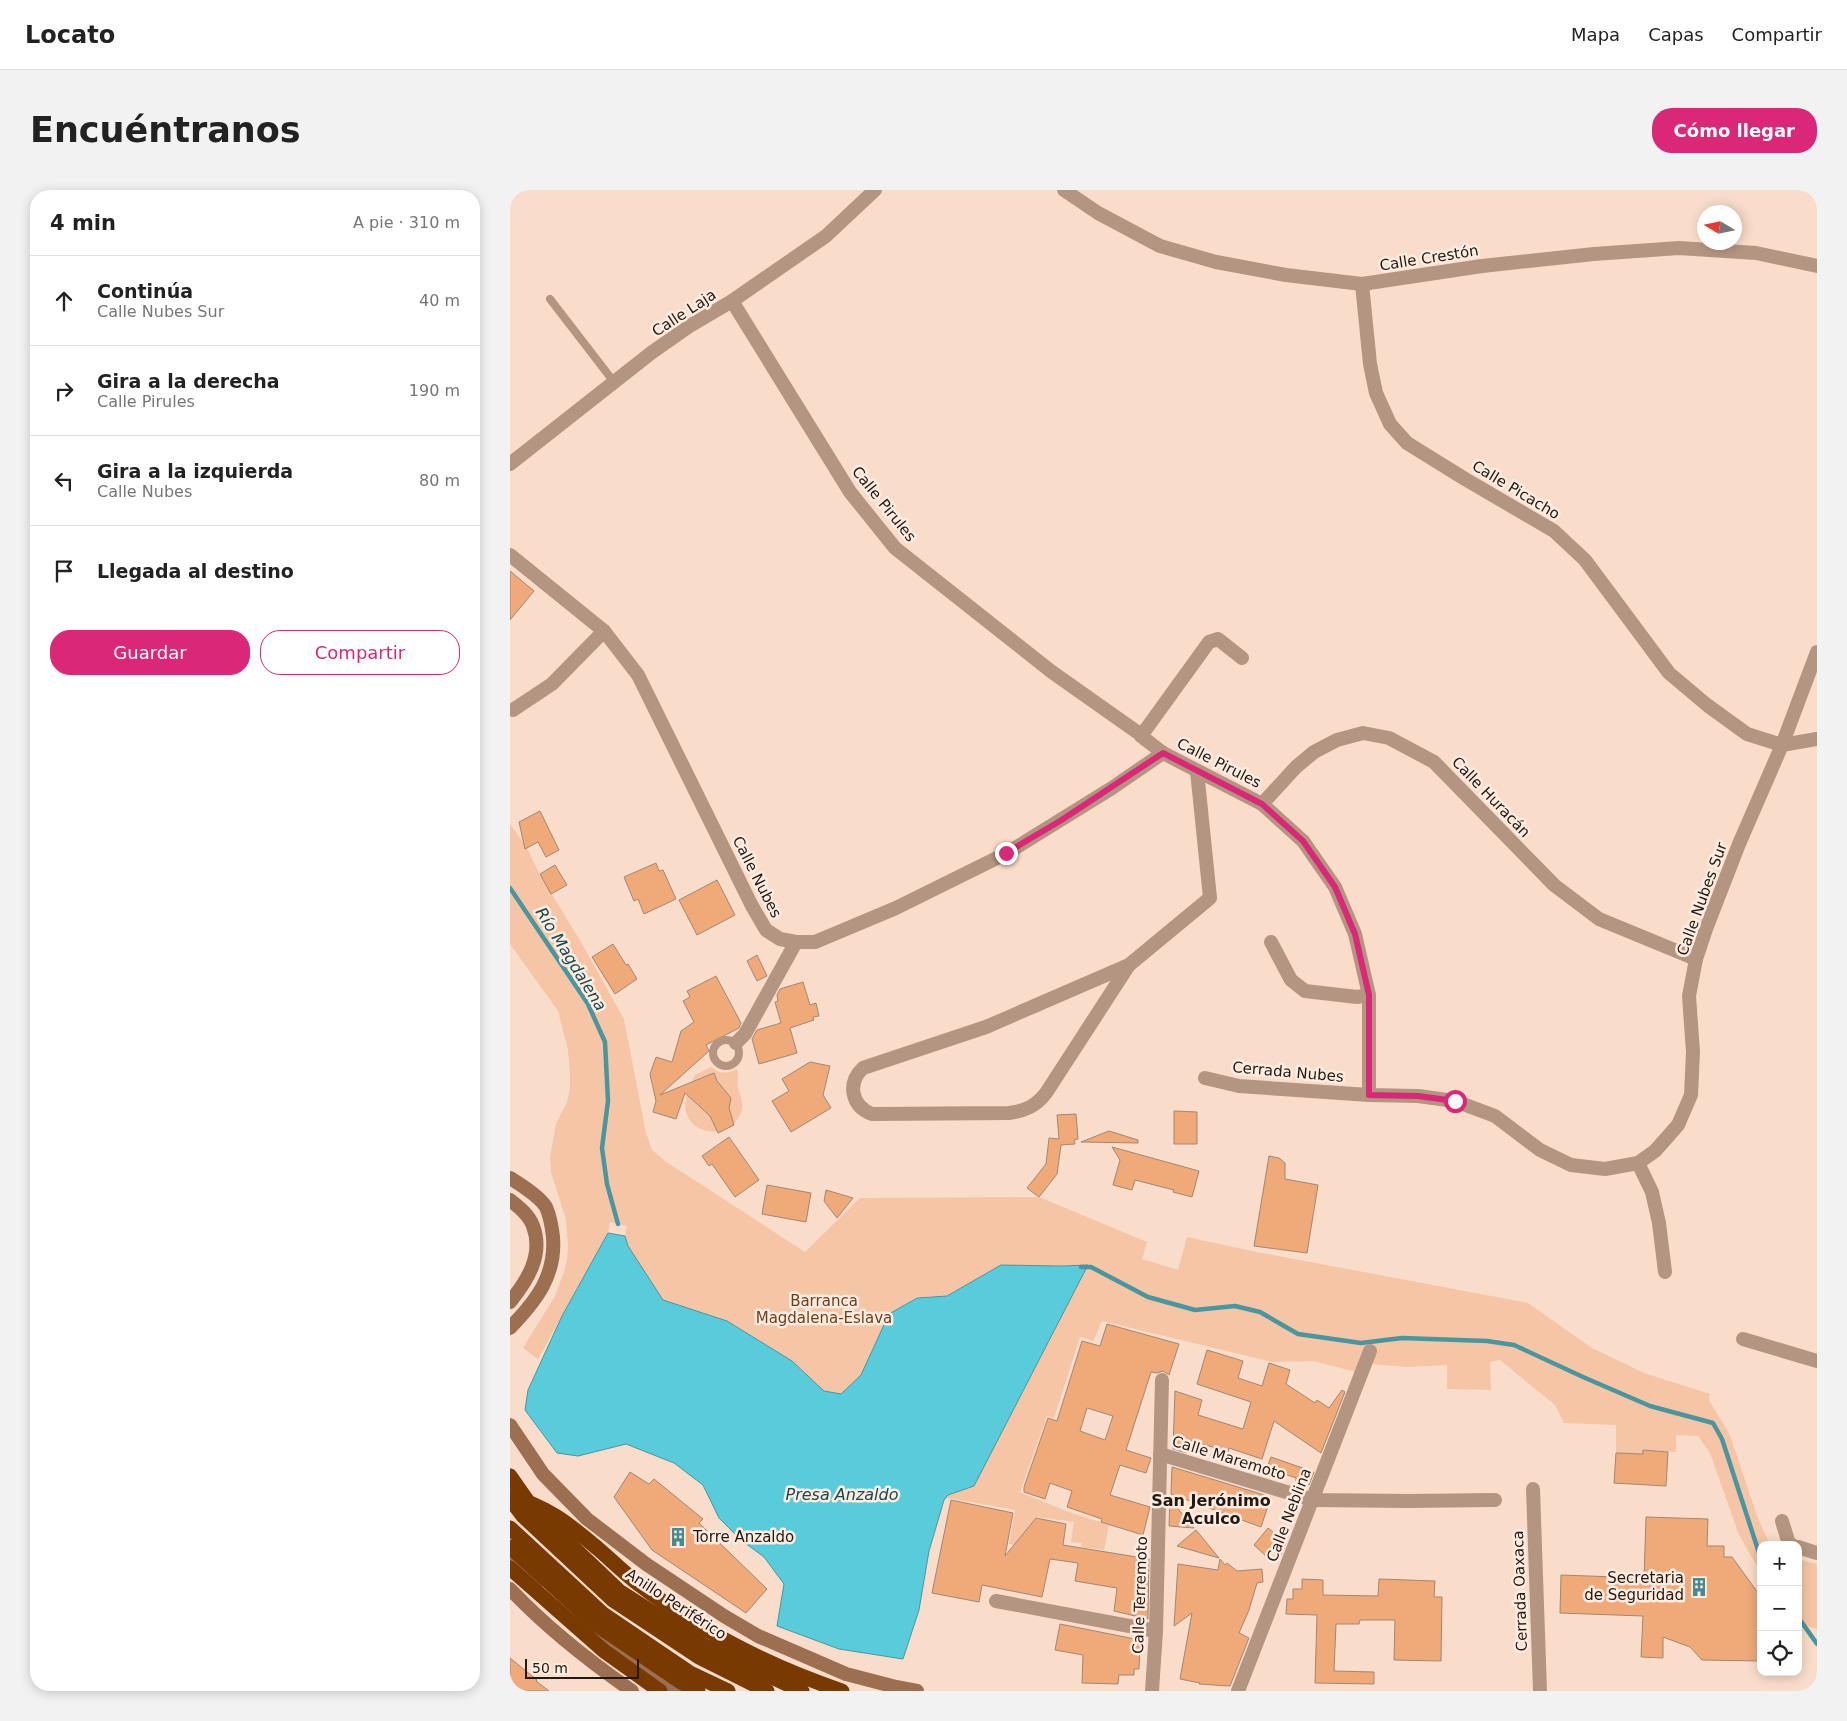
<!DOCTYPE html>
<html lang="es">
<meta charset="utf-8">
<style>
:root{--surface:#fff;--page:#f2f2f2;--text:#222;--muted:#767676;--line:#e0e0e0;--accent:#db2777}
body{margin:0;font-family:"DejaVu Sans",sans-serif;background:var(--page);color:var(--text)}
.controls{position:absolute;right:15px;bottom:15px;display:grid;overflow:hidden;border-radius:10px;box-shadow:0 2px 12px #0003}
.controls button{width:45px;height:45px;display:grid;place-items:center;padding:0;border:0;border-bottom:1px solid var(--line);background:var(--surface);color:var(--text);font:25px sans-serif}
.compass{position:absolute;left:1187px;top:15px;width:45px;height:45px;border-radius:50%;background:var(--surface);box-shadow:0 2px 12px #0003;rotate:280deg}
.scale{position:absolute;left:15px;bottom:12px;width:114px;box-sizing:border-box;padding-left:5px;border:2px solid #221912;border-top:0;font-size:14px;line-height:18px;white-space:nowrap;color:#221912;-webkit-text-stroke:4px #feece1;paint-order:stroke}
.stop{position:absolute;width:15px;height:15px;margin:-11px;border:4px solid #db2777;border-radius:50%;background:#fff}
.stop.end{background:#db2777;border-color:#fff;box-shadow:0 1px 5px #0008}
.list{margin:0;padding:0;list-style:none}
h2{display:flex;justify-content:space-between;align-items:center;height:65px;margin:0;padding:0 20px;font-size:21px}
h2 small{font-size:16px;font-weight:400;color:var(--muted)}
.list li{display:grid;grid-template-columns:32px 1fr auto;gap:15px;align-items:center;box-sizing:border-box;height:90px;padding:0 20px;border-top:1px solid var(--line)}
.list b{display:block;font-size:19px;white-space:nowrap}
.list p{margin:0;font-size:16px;white-space:nowrap;color:var(--muted)}
.list em{font-size:16px;font-style:normal;color:var(--muted)}
.actions{display:flex;gap:10px;padding:15px 20px}
.actions a{flex:1;padding:11px 0;border:1px solid var(--accent);border-radius:20px;text-align:center;font-size:18px;color:var(--accent)}
.actions .main{background:var(--accent);color:#fff}
.icon{flex:none;width:28px;height:28px;fill:none;stroke:currentColor;stroke-width:2;stroke-linecap:round;stroke-linejoin:round}
.map{position:relative;flex:none;width:1307px;height:1501px;overflow:hidden;border-radius:20px}
header{display:flex;align-items:center;gap:30px;box-sizing:border-box;height:70px;padding:0 25px;background:var(--surface);border-bottom:1px solid var(--line)}
header strong{font-size:24px}
nav{display:flex;gap:28px;margin-inline-start:auto;font-size:18px}
.intro{display:flex;align-items:center;justify-content:space-between;box-sizing:border-box;height:120px;padding:0 30px}
h1{margin:0;font-size:35px}
.button{padding:12px 22px;border-radius:20px;background:var(--accent);color:#fff;font-size:18px;font-weight:700}
main{display:flex;gap:30px;padding:0 30px}
aside{flex:1;background:var(--surface);border-radius:20px;box-shadow:0 2px 12px #0003}
.map>svg:first-child{display:block}
.green{fill:#f6c5a5}
.water{fill:#58ccdb;stroke:#48969f}
.lines{fill:none;stroke-linecap:round;stroke-linejoin:round}
.stream{stroke:#48969f;stroke-width:4.5}
.building{fill:#f0a979;stroke:#a08776;fill-rule:evenodd}
.service{stroke:#b49581;stroke-width:8}
.minor{stroke:#b49581;stroke-width:14}
.secondary{stroke:#9b6f50;stroke-width:14}
.motorway{stroke:#783a00;stroke-width:15}
.motorway-bridge{stroke:#783a00;stroke-width:15}
.route{stroke:#db2777;stroke-width:6}
.labels{text-anchor:middle;dominant-baseline:central;stroke-width:5;stroke-linejoin:round;paint-order:stroke}
.street-label{font-size:15px;fill:#221912;stroke:#feece1}
.park-label{font-size:15px;fill:#6e3f1c;stroke:#feece1}
.poi-label{font-size:15px;fill:#221912;stroke:#feece1;text-anchor:start}
.water-label{font-size:16px;font-style:italic;fill:#164950;stroke:#feece1}
.neighbourhood-label{font-size:16px;font-weight:bold;fill:#221912;stroke:#feece1}
</style>
<header>
<strong>Locato</strong>
<nav><a>Mapa</a><a>Capas</a><a>Compartir</a></nav>
</header>
<div class="intro"><h1>Encuéntranos</h1><a class="button">Cómo llegar</a></div>
<main>
<aside>
<h2>4 min<small>A pie · 310 m</small></h2>
<ul class="list">
<li><svg class="icon" aria-label="ahead" viewBox="0 0 24 24"><path d="M12 20V5M6 11l6-6 6 6"/></svg><div><b>Continúa</b><p>Calle Nubes Sur</p></div><em>40 m</em></li>
<li><svg class="icon" aria-label="right" viewBox="0 0 24 24"><path d="M7 20v-9h11M14 6l5 5-5 5"/></svg><div><b>Gira a la derecha</b><p>Calle Pirules</p></div><em>190 m</em></li>
<li><svg class="icon" aria-label="left" viewBox="0 0 24 24"><path d="M17 20v-9H6M10 6l-5 5 5 5"/></svg><div><b>Gira a la izquierda</b><p>Calle Nubes</p></div><em>80 m</em></li>
<li><svg class="icon" aria-label="arrive" viewBox="0 0 24 24"><path d="M6 21V4h12l-3 4 3 4H6"/></svg><div><b>Llegada al destino</b></div></li>
</ul>
<div class="actions"><a class="main">Guardar</a><a>Compartir</a></div>
</aside>
<div class="map">
<svg width="1307" height="1501" viewBox="0 0 1307 1501">
<rect width="100%" height="100%" fill="#f9ddca"/>
<g class="green">
<path d="M0,634L17,658L30,685L71,752L114,829L136,943L142,960L155,971L295,1062L350,1008L529,1007L637,1052L632,1069L668,1080L677,1047L742,1061L1018,1113L1082,1158L1134,1183L1200,1204L1199,1210L1220,1245L1247,1326L1260,1355H1251V1383L1229,1345L1200,1263L1188,1246L1166,1245V1262L1133,1260V1264L1106,1263V1235L1054,1233L1045,1215L990,1170L980,1172L981,1200L937,1199V1175L897,1177L859,1174L854,1184L803,1171L762,1172L592,1131L583,1151L570,1147L544,1228L537,1226L510,1302L556,1321L599,1335L594,1360L571,1357L572,1353L561,1352L564,1332L527,1327L504,1355L499,1354L505,1320L438,1308L434,1310L438,1305L464,1296L577,1075H491L437,1106L407,1107L379,1124L351,1185L331,1204L314,1201L282,1171L217,1131L153,1110L118,1056L115,1046L117,1036L100,1032L98,1043L28,1169L13,1158L45,1106L54,1082L57,1069L58,1056L56,1030L41,982L40,967L46,934L57,912L60,899V884L58,860L48,821L0,754Z"/>
<path d="M201,877C209,884 218,884 227,879C229,886 227,892 228,898C231,908 235,915 230,925C220,947 184,948 176,922C173,909 180,896 185,885Z"/>
<path d="M1288,1369L1307,1374V1439L1291,1434L1288,1430Z"/>
</g>
<path class="water" d="M98,1043L115,1046L118,1056L153,1110L217,1131L282,1171L314,1201L331,1204L351,1185L379,1124L407,1108L437,1106L491,1075L551,1076L578,1075L464,1296L438,1305L434,1310L419,1361L409,1420L393,1469L329,1459L267,1436L274,1394L254,1367L231,1350L209,1328L193,1295L164,1273L116,1254L68,1266L47,1263L15,1220L18,1200L52,1126Z"/>
<g class="lines">
<g class="stream">
<path d="M0,698L78,814L95,852L98,911L92,958L97,994L108,1034"/>
<path d="M571,1077H581L638,1107L685,1120L725,1116L750,1122L788,1144L851,1153L892,1148L977,1151L1004,1155L1073,1187L1140,1216L1203,1233L1212,1249L1251,1369"/>
<path d="M1288,1427L1307,1454"/>
</g>
</g>
<g class="building">
<path d="M0,381L24,401L0,430Z"/>
<path d="M30,621L49,660L36,667L28,652L15,659L9,632Z"/>
<path d="M146,673L149,681L153,680L166,709L134,724L128,709L124,711L114,687Z"/>
<path d="M45,675L57,695L41,704L30,684Z"/>
<path d="M207,690L225,725L187,745L169,710Z"/>
<path d="M103,754L116,775L118,774L127,789L105,804L82,767Z"/>
<path d="M247,765L257,786L247,791L237,771Z"/>
<path d="M206,786L231,833L229,838L196,855L199,861L150,905L204,883L207,891L221,908L219,918L224,935L208,943L200,926L175,903L166,929L143,922L146,911L140,884L146,867L162,872L171,841L184,832L173,811L180,807L177,801Z"/>
<path d="M293,792L300,815L306,813L309,826L303,827L304,830L280,838L287,863L249,874L242,849L247,840L271,833L265,812L268,811L267,805L270,799Z"/>
<path d="M300,872L320,876L313,905L321,918L281,942L262,911L279,901L272,889Z"/>
<path d="M664,921L687,922V954H664Z"/>
<path d="M566,924L568,949L564,950L565,954L551,955L547,984L529,1007L517,998L536,974L539,948L549,949L547,925Z"/>
<path d="M599,941L628,950V953L571,952Z"/>
<path d="M219,947L249,990L225,1007L202,974L199,976L192,966Z"/>
<path d="M602,957L689,981L682,1007L663,1002L664,1000L625,990L622,1000L603,995L610,970Z"/>
<path d="M759,966L769,968L775,973V989L808,995L797,1063L744,1056Z"/>
<path d="M257,995L301,1003L296,1032L252,1024Z"/>
<path d="M316,1000L343,1008L327,1028L314,1011Z"/>
<path d="M597,1134L669,1154L659,1185L653,1181L647,1183L641,1182L616,1260L641,1268L636,1283L610,1275L600,1305L640,1317L633,1345L591,1332L592,1329L557,1317L562,1301L540,1293L535,1309L514,1302V1297L538,1228L547,1231L572,1151L590,1156ZM577,1218L603,1226L595,1250L570,1241Z"/>
<path d="M697,1160L733,1171L728,1188L752,1196L759,1173L780,1180L776,1194L805,1213L807,1210L819,1218L832,1200L835,1202L811,1263L764,1231L752,1269L719,1258L718,1262L680,1250L676,1263L663,1259L665,1201L692,1210L688,1225L733,1239L741,1212L687,1194Z"/>
<path d="M1133,1260L1158,1262L1156,1296L1104,1293L1106,1263L1133,1264Z"/>
<path d="M761,1267L804,1282L799,1295L786,1291V1288L757,1278Z"/>
<path d="M662,1277L761,1307L751,1337L661,1304Z"/>
<path d="M120,1282L139,1294L144,1289L193,1329L189,1333L257,1399L236,1423L142,1360L104,1307Z"/>
<path d="M660,1309L684,1338L659,1336Z"/>
<path d="M441,1310L503,1323L495,1366L526,1328L556,1334L553,1355L639,1369L638,1429L604,1421L607,1398L565,1391L568,1373L540,1369L532,1407L472,1395L469,1412L422,1403Z"/>
<path d="M1136,1327L1198,1329L1197,1356H1214V1367H1222L1251,1407V1471L1192,1470L1180,1457L1153,1447V1468L1131,1467L1133,1426L1050,1423L1051,1385L1134,1388Z"/>
<path d="M758,1338L776,1353L770,1367L762,1360L757,1367L744,1355Z"/>
<path d="M686,1340L709,1368L667,1356Z"/>
<path d="M710,1369L715,1375L717,1373L727,1381L752,1379L753,1392L747,1393L739,1420L729,1443L739,1448L720,1496L689,1494L690,1493L670,1489L682,1423L664,1436L668,1374L708,1380Z"/>
<path d="M792,1389L813,1390V1405L868,1406L869,1389L925,1391L924,1407H932L931,1471L884,1470L885,1430H850L849,1434H826L824,1481L864,1482V1494L805,1493L807,1425L776,1424L777,1409H783V1399H792Z"/>
<path d="M550,1434L630,1450L629,1479H624V1485H609L608,1494L572,1493L573,1465L545,1460Z"/>
<path d="M0,1468L27,1490L26,1491L39,1501H0Z"/>
</g>
<g class="lines">
<g class="service">
<path d="M40,109L104,192"/>
<circle cx="216" cy="863" r="13"/>
</g>
<g class="minor">
<path d="M554,0L588,23L650,56L706,72L776,85L852,94L972,76L1084,64L1169,58L1246,63L1307,76"/>
<path d="M852,94L860,174L866,203L880,234L897,253L955,289L1044,341L1075,370L1159,483L1197,515L1237,544L1272,555L1307,549"/>
<path d="M222,111L340,302L385,358L542,482L627,542"/>
<path d="M0,274L141,163L178,137L222,111L316,46L365,0"/>
<path d="M0,365L94,441L128,485L242,716L256,740L270,749L286,752H305L386,718L497,663L602,598L653,563"/>
<path d="M732,468L708,449L699,452L631,546L653,563L752,614L793,651L825,697L845,744L859,805V905"/>
<path d="M3,520L42,494L94,441"/>
<path d="M752,614L786,577L804,562L827,550L853,543L879,548L924,572L1044,695L1089,729L1186,769"/>
<path d="M761,752L781,790L795,801L847,807L859,805"/>
<path d="M619,775L536,903C526,916 515,921 499,923L362,924C341,916 337,893 353,878L476,837L619,775L700,708L687,581"/>
<path d="M226,853L235,844L286,752"/>
<path d="M695,888L729,896L859,905L908,906L945,911L985,926L1030,960L1061,975L1095,979L1128,973L1145,961L1168,935L1181,905L1183,862L1179,806L1186,769L1196,739L1229,654L1272,555L1307,462"/>
<path d="M1128,973L1142,1002L1149,1033L1155,1082"/>
<path d="M1233,1149L1307,1171"/>
<path d="M650,1264L803,1310L898,1311L985,1310"/>
<path d="M1023,1299L1030,1501"/>
<path d="M1272,1331L1279,1354L1282,1355"/>
<path d="M1288,1357L1307,1363"/>
<path d="M486,1411L646,1441"/>
<path d="M642,1501L646,1441L652,1190"/>
<path d="M728,1501L860,1161"/>
</g>
<g class="secondary">
<path d="M0,988C11,995 29,1006 36,1017C40,1026 42,1038 43,1047C46,1086 26,1111 0,1138"/>
<path d="M0,1010C9,1017 19,1025 23,1036C34,1065 17,1091 0,1112"/>
<path d="M0,1235L33,1284L77,1329L136,1374L214,1426L248,1446L336,1484L386,1497L407,1501"/>
<path d="M0,1367L27,1392"/>
<path d="M0,1399C36,1437 79,1471 122,1501"/>
<path d="M73,1433C103,1457 134,1483 169,1501"/>
</g>
<g class="motorway">
<path d="M0,1286L23,1319L109,1401L195,1456L292,1501"/>
<path d="M0,1309L13,1326L103,1410L189,1467L257,1501"/>
<path d="M0,1338L93,1424L180,1483L218,1501"/>
<path d="M0,1357L84,1433L171,1492L188,1501"/>
<path d="M86,1357C99,1368 112,1381 126,1392C188,1440 258,1476 332,1501"/>
<path d="M0,1378L94,1461L150,1501"/>
</g>
<path class="motorway-bridge" d="M0,1307C34,1314 60,1335 86,1357"/>
</g>
<g class="lines">
<path class="route" d="M496,663L550,631L653,563L752,614L793,651L825,697L845,744L859,805V905L908,906L945,911"/>
</g>
<defs>
<g id="building-bare" transform="scale(1.5)"><path d="M-4-6H4V6H1V3H-1V6H-4ZM-2.5-4.3h1.7v1.8h-1.7ZM.8-4.3h1.7v1.8H.8ZM-2.5-1h1.7V.8h-1.7ZM.8-1h1.7V.8H.8Z" fill="#448b94" stroke="#feece1" stroke-width="2.5" paint-order="stroke"/></g>
</defs>
<g fill-rule="evenodd">
<use href="#building-bare" x="168" y="1347"/>
<use href="#building-bare" x="1189" y="1397"/>
</g>
<g class="labels">
<g class="street-label">
<text transform="translate(919 68) rotate(-9)">Calle Crestón</text>
<text transform="translate(174 123) rotate(-33)">Calle Laja</text>
<text transform="translate(1006 300) rotate(31)">Calle Picacho</text>
<text transform="translate(374 314) rotate(51)">Calle Pirules</text>
<text transform="translate(709 573) rotate(27)">Calle Pirules</text>
<text transform="translate(981 607) rotate(46)">Calle Huracán</text>
<text transform="translate(247 687) rotate(63)">Calle Nubes</text>
<text transform="translate(1192 709) rotate(-70)">Calle Nubes Sur</text>
<text transform="translate(778 882) rotate(5)">Cerrada Nubes</text>
<text transform="translate(719 1268) rotate(17)">Calle Maremoto</text>
<text transform="translate(779 1325) rotate(-69)">Calle Neblina</text>
<text transform="translate(1010 1401) rotate(-92)">Cerrada Oaxaca</text>
<text transform="translate(630 1405) rotate(-88)">Calle Terremoto</text>
<text transform="translate(166 1414) rotate(33)">Anillo Periférico</text>
</g>
<g class="park-label">
<text x="314" y="1111">Barranca<tspan x="314" dy="17">Magdalena-Eslava</tspan></text>
</g>
<g class="poi-label">
<text x="183" y="1347">Torre Anzaldo</text>
<text x="1174" y="1388" text-anchor="end">Secretaria<tspan x="1174" dy="17">de Seguridad</tspan></text>
</g>
<g class="water-label">
<text transform="translate(61 769) rotate(58)">Río Magdalena</text>
<text x="332" y="1304">Presa Anzaldo</text>
</g>
<g class="neighbourhood-label">
<text x="701" y="1310">San Jerónimo<tspan x="701" dy="18">Aculco</tspan></text>
</g>
</g>
</svg>
<div class="controls">
<button>+</button>
<button>−</button>
<button><svg class="icon" aria-label="locate" viewBox="0 0 24 24"><circle cx="12" cy="12" r="6"/><path d="M12 2v4M12 18v4M2 12h4M18 12h4"/></svg></button>
</div>
<svg class="compass" viewBox="-18 -18 36 36"><path d="M0-13l5 13h-10z" fill="#e53935"/><path d="M0 13l5-13h-10z" fill="#767676"/></svg>
<div class="scale">50 m</div>
<div class="stop" style="left:945px;top:911px"></div>
<div class="stop end" style="left:496px;top:663px"></div>
</div>
</main>
